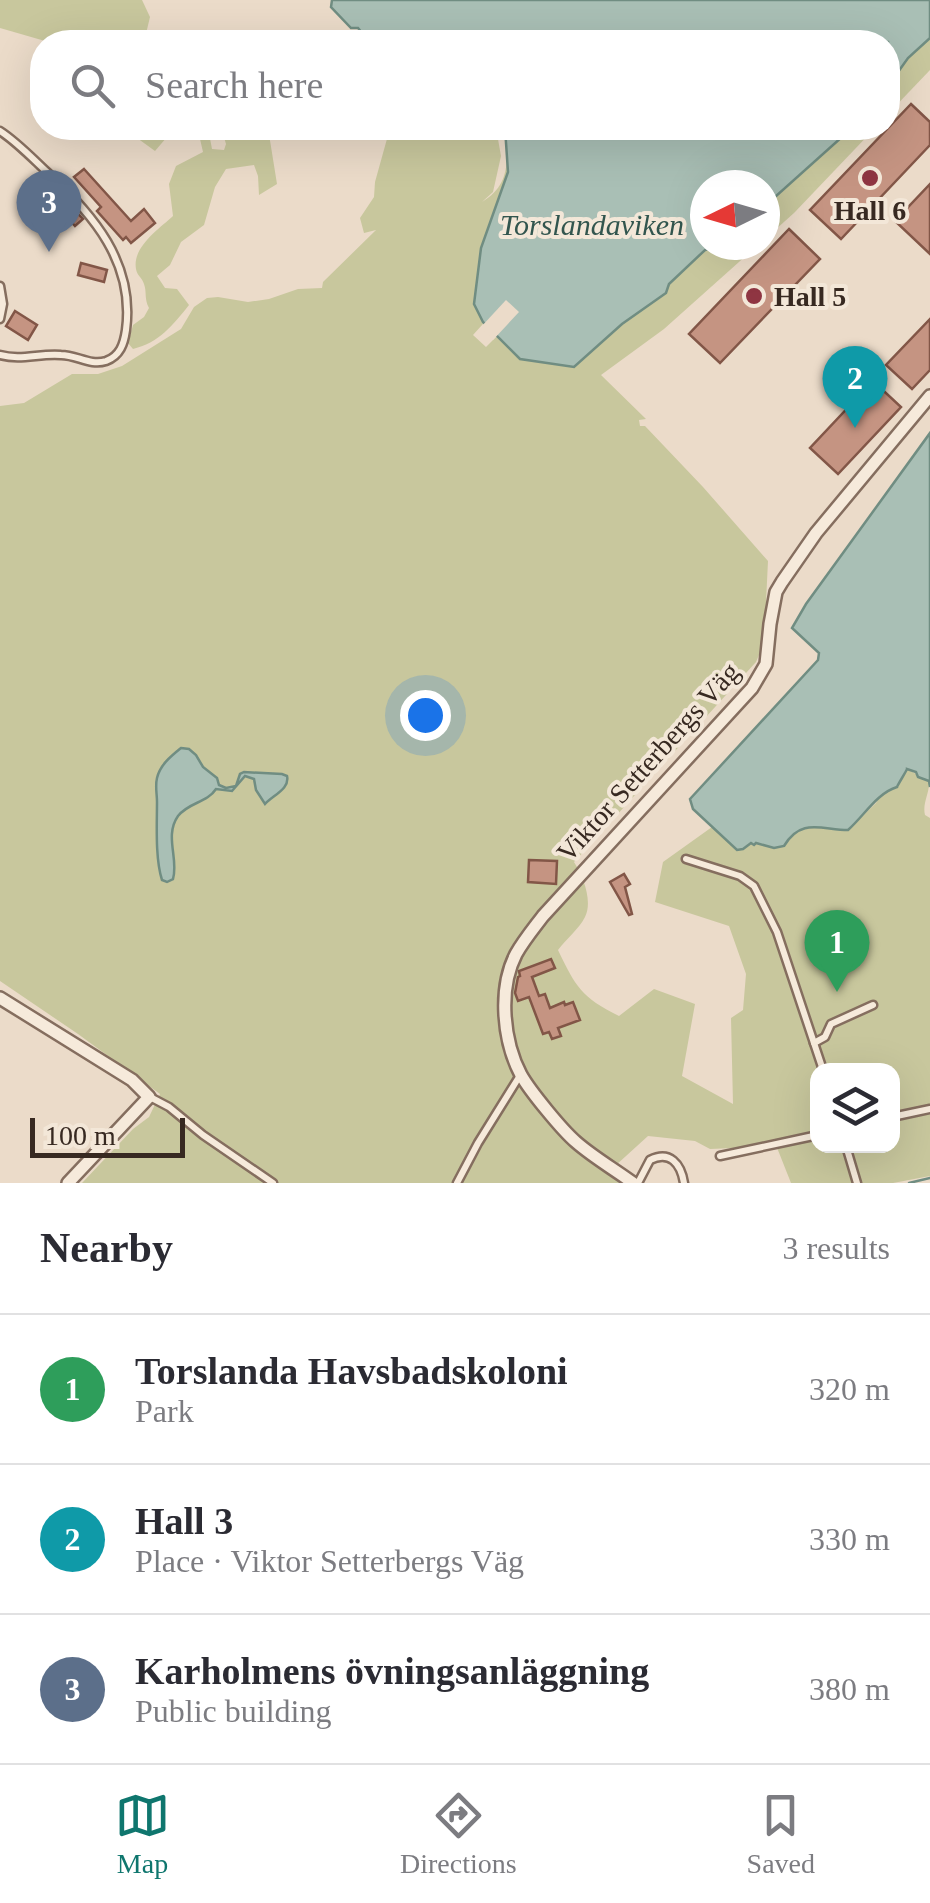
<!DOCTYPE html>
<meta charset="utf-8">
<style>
:root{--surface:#fff;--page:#f2f2f3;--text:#2b2b33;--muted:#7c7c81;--line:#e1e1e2;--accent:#0f766e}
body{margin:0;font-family:"Times New Roman",serif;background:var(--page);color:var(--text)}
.controls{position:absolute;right:30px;bottom:30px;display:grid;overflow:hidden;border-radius:20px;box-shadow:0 10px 40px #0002}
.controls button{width:90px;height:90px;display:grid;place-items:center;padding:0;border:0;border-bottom:2px solid var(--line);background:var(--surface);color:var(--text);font:50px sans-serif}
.compass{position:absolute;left:690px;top:170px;width:90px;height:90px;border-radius:50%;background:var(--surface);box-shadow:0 10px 40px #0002;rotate:265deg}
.scale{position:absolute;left:30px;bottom:25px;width:155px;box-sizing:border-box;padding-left:10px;border:5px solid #372921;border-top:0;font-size:28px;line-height:35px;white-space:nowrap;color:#372921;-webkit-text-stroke:8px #f3e7d8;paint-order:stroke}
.you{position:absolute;left:425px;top:715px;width:35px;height:35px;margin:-25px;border:8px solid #fff;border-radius:50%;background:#1a73e8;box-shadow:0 0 0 15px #1a73e833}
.badge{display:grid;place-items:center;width:65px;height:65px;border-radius:50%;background:var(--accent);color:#fff;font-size:32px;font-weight:700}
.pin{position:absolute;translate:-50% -82px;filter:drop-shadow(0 2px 5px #0008)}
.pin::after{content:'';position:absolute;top:52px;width:35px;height:30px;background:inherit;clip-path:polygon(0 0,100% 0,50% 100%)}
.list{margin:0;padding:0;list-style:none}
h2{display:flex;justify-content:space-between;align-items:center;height:130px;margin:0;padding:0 40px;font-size:42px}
h2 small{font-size:32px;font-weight:400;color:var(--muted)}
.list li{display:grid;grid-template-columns:65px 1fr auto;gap:30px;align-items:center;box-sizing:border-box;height:150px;padding:0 40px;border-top:2px solid var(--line)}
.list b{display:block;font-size:38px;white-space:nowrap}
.list p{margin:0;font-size:32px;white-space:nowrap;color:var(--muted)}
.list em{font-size:32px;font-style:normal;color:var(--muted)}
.icon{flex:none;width:55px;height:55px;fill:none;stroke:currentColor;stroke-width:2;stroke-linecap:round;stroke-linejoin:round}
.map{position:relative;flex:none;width:930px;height:1183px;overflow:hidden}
.search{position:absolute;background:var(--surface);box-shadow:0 10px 40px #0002;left:30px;right:30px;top:30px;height:110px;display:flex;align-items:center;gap:25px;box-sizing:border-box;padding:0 35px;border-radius:40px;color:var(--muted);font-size:38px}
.sheet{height:580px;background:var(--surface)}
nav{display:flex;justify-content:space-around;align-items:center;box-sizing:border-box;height:140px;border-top:2px solid var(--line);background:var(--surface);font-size:28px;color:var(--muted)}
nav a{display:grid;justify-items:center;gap:5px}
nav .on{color:var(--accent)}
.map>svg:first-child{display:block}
.green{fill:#c8c79d;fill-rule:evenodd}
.water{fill:#a9bfb5;stroke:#708d82;stroke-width:2.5}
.pier{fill:#ebdbc9}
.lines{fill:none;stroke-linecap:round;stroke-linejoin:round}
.stream{stroke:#708d82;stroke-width:2.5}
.building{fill:#c59482;stroke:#825647;stroke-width:2.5}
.lane-casing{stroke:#856e5f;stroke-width:11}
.street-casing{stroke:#856e5f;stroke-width:16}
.lane{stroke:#f6eadb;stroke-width:6}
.street{stroke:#f6eadb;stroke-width:11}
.poi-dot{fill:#8f3542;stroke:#f3e7d8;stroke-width:4}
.labels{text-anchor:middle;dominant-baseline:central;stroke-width:8;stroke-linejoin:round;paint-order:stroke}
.poi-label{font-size:28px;font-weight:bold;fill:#372921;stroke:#f3e7d8}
.street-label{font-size:28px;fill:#372921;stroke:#f3e7d8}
.water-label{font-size:30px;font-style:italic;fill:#32554e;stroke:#f3e7d8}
</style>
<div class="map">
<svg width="930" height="1183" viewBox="0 0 930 1183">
<rect width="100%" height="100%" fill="#ebdbc9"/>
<g class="green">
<path d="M0,0H142L150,17L144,42L45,41L0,28Z"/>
<path d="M930,38V70L888,114V86L908,58Z"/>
<path d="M126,128H208L212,149L224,150L226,144L222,131L224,128H268L277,184L259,195L258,176L254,165L226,169L215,187L204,225L181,242L170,265L157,276L165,288L177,289L189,305C172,326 160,342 133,349L128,343L133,325L144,317L149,308C144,299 147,292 144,284C142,277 137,276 136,269C132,247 159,229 173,216L169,184L176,166L203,152L200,139L188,136L167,137L155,151L126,130Z"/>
<path d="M390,128H496L501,156L493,192L482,202C511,185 509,158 503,128H513L500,305L473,335L486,347L506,327L622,324L666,293L669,284L705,250L719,245H758L664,329L601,375L646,419L639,420L640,426H645L703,487L768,561L764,643L756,662L574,862C583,876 593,901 585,917C579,929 566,939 558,950C576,987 581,997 619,1016L654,989L695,1004L682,1076L733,1104L731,1018L743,1010L746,974L729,926L655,902L663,862L712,827L738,850L756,842L774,848L784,846C801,817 822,830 848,830L876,803C882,790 898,781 907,769L929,781C930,793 922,803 925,815L930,818V1176L893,1183H791L774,1140L734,1148L710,1149L695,1141L648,1136L615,1166L639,1183H82L133,1129L149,1117L160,1094L78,1034L0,981V406L24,403L72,374H98L122,366L181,329L194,307L207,298L218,297L248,302L269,299L298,289L322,288L323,282L376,230L364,233L360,218L374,197L375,182ZM818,1070H892V1146H818Z"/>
<path d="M852,128H875L794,213L765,239V206Z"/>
</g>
<g class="water">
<path d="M332,0H930V38L908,58L888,86V42H374L360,38L362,33L358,28H351L331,7Z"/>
<path d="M505,128H852L765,206V185H705V245H719L705,250L669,284L666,293L622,324L574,367L520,359L483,322L474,304L481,248L508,172Z"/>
<path d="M930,433V787L929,781L918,777L916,772L907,769C907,770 897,786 897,787C877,793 864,816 848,830C822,830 801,817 784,846L774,848L756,843L754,845L751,843L743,849L737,850L693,809L690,799L818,660L819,653L792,628L806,604Z"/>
<path d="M181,748L189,749L196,755L203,767L217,778L219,785L226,788L236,786L240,774L244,772L282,774L287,776C290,789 273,795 265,804L256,790L254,779L245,776L232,791L216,789C207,803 189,802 178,816C164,836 179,859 173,879L167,882L162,880C155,858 157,824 157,802C157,794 155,786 157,778C160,765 171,756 181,748Z"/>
</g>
<path class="pier" d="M506,300L519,312L493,340L481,327Z"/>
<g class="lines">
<path class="stream" d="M909,1183L930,1178"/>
</g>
<g class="building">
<path d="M911,104L930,122V145L841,239L810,210Z"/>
<path d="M84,169L131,221L144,209L155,223L131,243L126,237L123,240L97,211L101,207L74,177Z"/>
<path d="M42,177L83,219L75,226L50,198L42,204L34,196L41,189L35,183Z"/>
<path d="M930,184V254L895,221Z"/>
<path d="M789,229L820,259L720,363L689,334Z"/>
<path d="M81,263L107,270L104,282L78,275Z"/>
<path d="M15,311L37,325L28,340L6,326Z"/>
<path d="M930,319V370L912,389L886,365Z"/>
<path d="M873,381L901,407L838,474L810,448Z"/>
<path d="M529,860L557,861L556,884L528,882Z"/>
<path d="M624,874L630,884L625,887L632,914L629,915L610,882Z"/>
<path d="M551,959L555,968L532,977L539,996L545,994L550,1008L564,1002L565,1005L573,1002L580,1020L558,1028L561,1036L552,1039L549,1032L543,1034L529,997L518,1001L515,993L518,977L520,976L519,971Z"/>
</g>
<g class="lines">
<g class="lane-casing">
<g id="lane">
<path d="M0,131C17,142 32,158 47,172C93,214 135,263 126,330C124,344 120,356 106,361C90,366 77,355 61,355C40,353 21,361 0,355"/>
<path d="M0,286L3,304L0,319"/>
<path d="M686,859L740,876L754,886L777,932L823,1070"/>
<path d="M814,1043L825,1037L831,1024L873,1005"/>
<path d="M150,1097L169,1107L203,1135L273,1183"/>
<path d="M892,1117L930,1109"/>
<path d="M846,1146L857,1183"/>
<path d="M720,1156L818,1135"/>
<path d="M457,1183L478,1143L519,1077"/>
<path d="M638,1183L650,1160C670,1150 681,1164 684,1183"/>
</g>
</g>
<g class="street-casing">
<g id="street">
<path d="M0,998L132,1080L149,1097L68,1183"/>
<path d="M633,1183C614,1169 593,1157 576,1142C562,1130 530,1091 521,1075C503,1041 498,989 516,954C524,940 534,928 543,916L752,688L766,664L770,624L776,592L782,582L816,533L930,396"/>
</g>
</g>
<use href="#lane" class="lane"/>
<use href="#street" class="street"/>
</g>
<g class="poi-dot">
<circle cx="870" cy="178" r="10"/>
<circle cx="754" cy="296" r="10"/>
</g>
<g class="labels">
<g class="poi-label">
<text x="870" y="210">Hall 6</text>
<text x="774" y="296" text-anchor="start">Hall 5</text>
</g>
<g class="street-label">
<text transform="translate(648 762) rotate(-48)">Viktor Setterbergs Väg</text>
</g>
<g class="water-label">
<text x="592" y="224">Torslandaviken</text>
</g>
</g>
</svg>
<div class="controls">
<button><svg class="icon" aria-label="layers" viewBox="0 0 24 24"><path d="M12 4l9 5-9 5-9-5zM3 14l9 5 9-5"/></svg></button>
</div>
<svg class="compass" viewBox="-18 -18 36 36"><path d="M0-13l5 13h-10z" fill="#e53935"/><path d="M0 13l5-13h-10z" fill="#7c7c81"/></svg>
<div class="scale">100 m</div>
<div class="you"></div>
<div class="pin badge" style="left:837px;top:992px;background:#2e9e5b">1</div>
<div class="pin badge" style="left:855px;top:428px;background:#0f9aa8">2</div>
<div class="pin badge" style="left:49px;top:252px;background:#5c6f8a">3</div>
<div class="search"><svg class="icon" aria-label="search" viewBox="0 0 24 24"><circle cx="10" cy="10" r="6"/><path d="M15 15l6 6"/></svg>Search here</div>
</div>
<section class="sheet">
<h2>Nearby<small>3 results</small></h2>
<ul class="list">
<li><span class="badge" style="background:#2e9e5b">1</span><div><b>Torslanda Havsbadskoloni</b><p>Park</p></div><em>320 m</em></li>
<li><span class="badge" style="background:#0f9aa8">2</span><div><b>Hall 3</b><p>Place · Viktor Setterbergs Väg</p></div><em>330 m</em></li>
<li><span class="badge" style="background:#5c6f8a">3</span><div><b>Karholmens övningsanläggning</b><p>Public building</p></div><em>380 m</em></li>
</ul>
</section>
<nav>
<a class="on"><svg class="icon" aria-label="map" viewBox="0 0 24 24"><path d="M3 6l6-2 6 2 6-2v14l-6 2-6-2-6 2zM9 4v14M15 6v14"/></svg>Map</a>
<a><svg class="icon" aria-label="directions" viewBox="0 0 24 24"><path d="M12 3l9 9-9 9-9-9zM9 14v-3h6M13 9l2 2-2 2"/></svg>Directions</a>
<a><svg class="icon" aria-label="saved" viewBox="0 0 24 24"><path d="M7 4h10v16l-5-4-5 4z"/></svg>Saved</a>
</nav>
